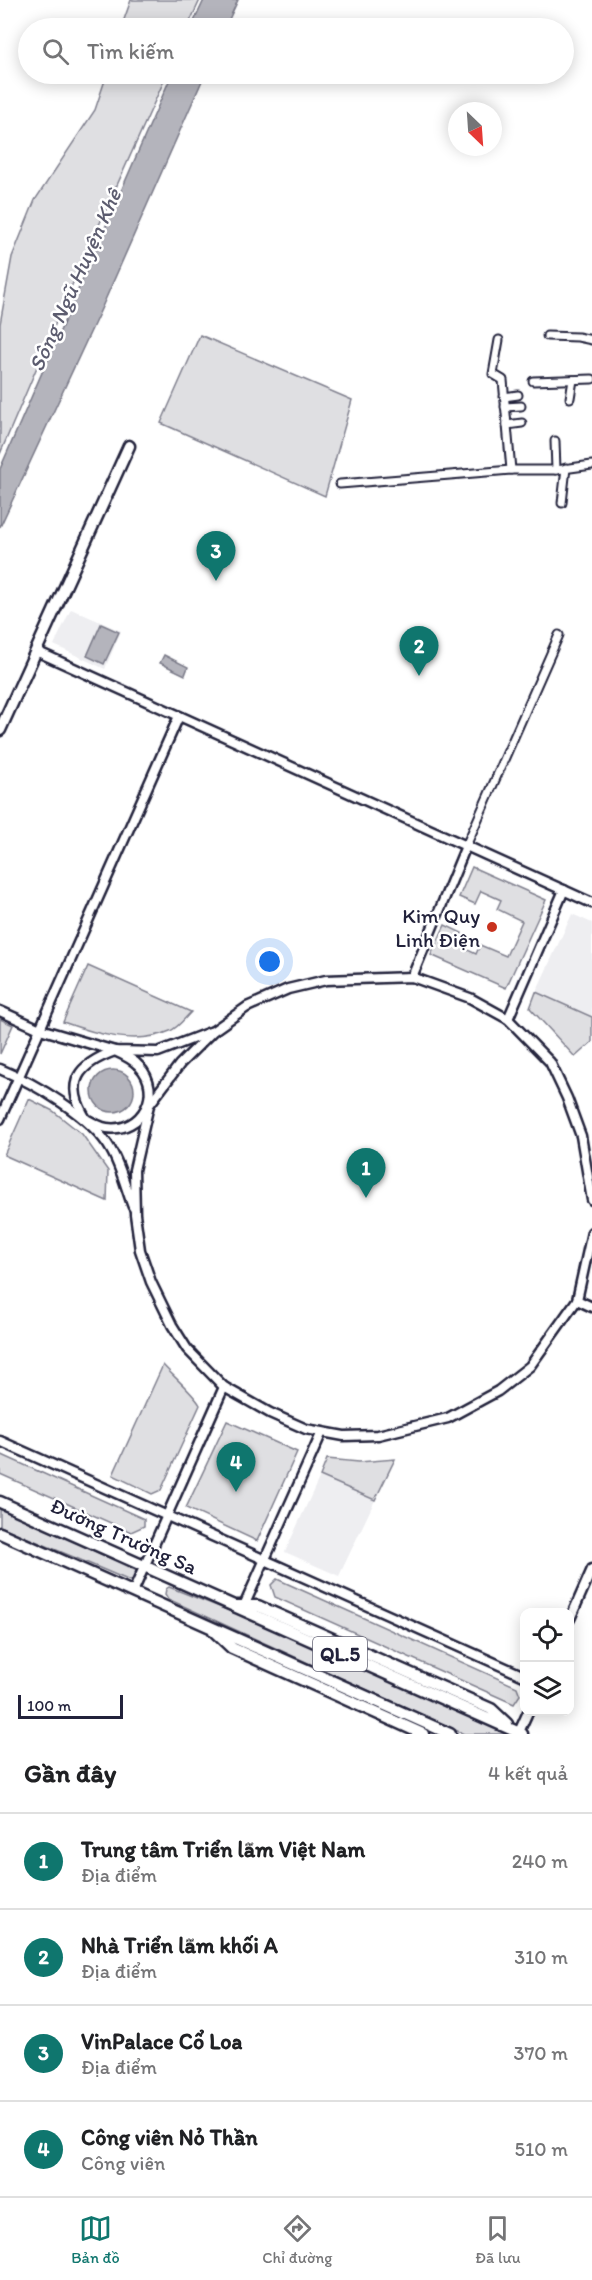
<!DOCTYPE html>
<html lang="vi">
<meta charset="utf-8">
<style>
:root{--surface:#fff;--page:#f6f6f6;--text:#202124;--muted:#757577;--line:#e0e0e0;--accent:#0f766e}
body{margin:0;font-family:Itim,sans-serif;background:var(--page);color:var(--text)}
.controls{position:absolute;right:18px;bottom:18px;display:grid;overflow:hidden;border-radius:12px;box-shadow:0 3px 15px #0003}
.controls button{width:54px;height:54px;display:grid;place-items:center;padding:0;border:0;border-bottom:2px solid var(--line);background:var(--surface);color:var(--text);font:30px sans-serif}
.compass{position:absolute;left:448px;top:102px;width:54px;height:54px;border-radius:50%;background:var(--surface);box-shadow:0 3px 15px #0003;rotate:155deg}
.scale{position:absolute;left:18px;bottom:15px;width:105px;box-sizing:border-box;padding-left:6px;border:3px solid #22223b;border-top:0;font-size:16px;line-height:21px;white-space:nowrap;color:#22223b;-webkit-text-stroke:4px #fff;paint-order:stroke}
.you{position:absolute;left:270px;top:962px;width:21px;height:21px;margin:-15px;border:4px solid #fff;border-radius:50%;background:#1a73e8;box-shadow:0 0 0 9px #1a73e833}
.badge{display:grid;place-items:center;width:39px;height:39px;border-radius:50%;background:var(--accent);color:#fff;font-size:20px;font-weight:700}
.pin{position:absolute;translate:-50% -50px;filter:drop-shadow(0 2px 3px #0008)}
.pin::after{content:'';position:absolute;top:32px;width:21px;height:18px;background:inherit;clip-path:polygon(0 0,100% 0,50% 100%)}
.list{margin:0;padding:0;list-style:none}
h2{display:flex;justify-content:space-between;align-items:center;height:78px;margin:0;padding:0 24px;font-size:26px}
h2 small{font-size:20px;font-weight:400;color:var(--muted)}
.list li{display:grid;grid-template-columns:39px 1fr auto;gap:18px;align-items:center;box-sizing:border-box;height:96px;padding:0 24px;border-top:2px solid var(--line)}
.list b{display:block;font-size:22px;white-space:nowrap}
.list p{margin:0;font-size:20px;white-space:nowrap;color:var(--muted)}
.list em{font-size:20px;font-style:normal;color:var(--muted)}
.icon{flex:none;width:33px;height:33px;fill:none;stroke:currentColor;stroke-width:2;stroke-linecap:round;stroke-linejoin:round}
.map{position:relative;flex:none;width:592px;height:1734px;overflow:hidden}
.search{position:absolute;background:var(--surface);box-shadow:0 3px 15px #0003;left:18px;right:18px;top:18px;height:66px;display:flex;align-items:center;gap:15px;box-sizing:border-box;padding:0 21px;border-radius:33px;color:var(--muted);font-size:22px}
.sheet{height:462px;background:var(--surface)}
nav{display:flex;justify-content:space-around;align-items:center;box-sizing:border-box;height:84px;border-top:2px solid var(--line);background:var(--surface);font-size:16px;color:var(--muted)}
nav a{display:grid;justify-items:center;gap:3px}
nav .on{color:var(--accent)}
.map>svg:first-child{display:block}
.built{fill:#eeeef1}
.green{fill:#dfdfe2;stroke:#80808e;stroke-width:1.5}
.water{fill:#b4b4bc;stroke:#7a7a88;stroke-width:1.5}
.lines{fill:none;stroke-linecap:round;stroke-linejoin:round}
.minor-casing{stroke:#22223b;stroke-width:11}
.tertiary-casing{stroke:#22223b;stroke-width:13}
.primary-casing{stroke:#22223b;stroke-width:15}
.trunk-casing{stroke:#22223b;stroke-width:15}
.minor{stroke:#fff;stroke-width:7}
.tertiary{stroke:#fff;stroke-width:8}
.primary{stroke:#fff;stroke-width:10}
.trunk{stroke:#fff;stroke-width:10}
.poi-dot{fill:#c8321e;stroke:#fff;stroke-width:2}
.labels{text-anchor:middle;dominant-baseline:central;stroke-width:5;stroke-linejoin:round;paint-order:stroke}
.shield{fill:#fff;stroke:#646476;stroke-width:1.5}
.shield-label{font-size:20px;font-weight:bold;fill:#22223b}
.poi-label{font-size:21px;fill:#22223b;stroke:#fff;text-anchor:end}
.street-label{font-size:21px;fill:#22223b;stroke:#fff}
.water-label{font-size:22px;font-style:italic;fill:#5c5c6f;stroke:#fff}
</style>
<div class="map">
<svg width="592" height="1734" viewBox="0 0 592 1734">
<rect width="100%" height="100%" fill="#fff"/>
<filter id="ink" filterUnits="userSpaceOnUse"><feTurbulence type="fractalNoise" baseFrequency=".0167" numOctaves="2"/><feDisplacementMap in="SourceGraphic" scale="12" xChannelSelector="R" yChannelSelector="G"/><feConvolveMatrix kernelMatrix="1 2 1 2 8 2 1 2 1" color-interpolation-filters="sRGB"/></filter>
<g filter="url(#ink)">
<g class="built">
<path d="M71,609L121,631L105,669L54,645Z"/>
<path d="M572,914L592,923V1017L536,992Z"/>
<path d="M320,1476L375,1500L339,1576L285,1552Z"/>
</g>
<g class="green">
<path d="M131,0H200L187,28H121Z"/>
<path d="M107,74H167L68,294L0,454V324L12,257L35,200L95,110Z"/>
<path d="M200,335L352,400L325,496L161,423Z"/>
<path d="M472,867L546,900L506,988L431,955L445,925L462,933L457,945L476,954L480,945L506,956L522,921L497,909L501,900L481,891L475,904L459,897Z"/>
<path d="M88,966L191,1012C185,1018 178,1028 170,1031C136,1046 96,1034 63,1022Z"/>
<path d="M536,992L592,1017V1042L575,1057L530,1008Z"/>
<path d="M0,1019L13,1025L0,1054Z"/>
<path d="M29,1099L53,1111L82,1134L108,1171L107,1201L4,1155Z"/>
<path d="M163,1365C173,1376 194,1394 200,1405L161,1490L152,1494L113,1475Z"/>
<path d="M227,1421L297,1452L257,1541L186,1508Z"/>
<path d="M0,1454L144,1519V1526L131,1532L0,1474Z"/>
<path d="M327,1459L359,1462L395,1459L375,1500L320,1476Z"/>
<path d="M0,1507L135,1570L138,1572L135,1581H130C87,1562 43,1545 0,1526Z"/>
<path d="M277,1579L517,1687L520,1695L514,1704L275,1597L271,1585Z"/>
<path d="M169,1587L250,1619L508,1734H464L168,1599L165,1594L166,1589Z"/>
</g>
<g class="water">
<path d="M204,0H238L225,28H191Z"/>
<path d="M172,74H205L102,307L0,527V469Z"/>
<path d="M101,624L119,632L104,664L87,656Z"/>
<path d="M164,655L188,667L185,675L160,663Z"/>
<circle cx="113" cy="1091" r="21"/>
</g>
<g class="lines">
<g class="minor-casing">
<g id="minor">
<path d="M547,336L578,337L592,340"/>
<path d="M499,340L493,374L503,380L511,470"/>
<path d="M533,381L592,379"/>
<path d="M504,397L518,395"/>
<path d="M570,398L573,380"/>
<path d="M505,407L521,406"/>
<path d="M507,425L522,423"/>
<path d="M555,441L556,470"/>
<path d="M340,484L511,470H556L592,465"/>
<path d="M562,503L566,468"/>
<path d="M466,846L559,635"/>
</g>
</g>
<g class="tertiary-casing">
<g id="tertiary">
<path d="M36,651L592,903"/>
<path d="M412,977L466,846"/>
<path d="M0,1011L40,1029L115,1051L158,1052L210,1032"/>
<path d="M508,1019L564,890"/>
<path d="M115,1051C124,1055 133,1059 139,1066C164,1092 142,1133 107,1128C100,1127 93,1123 86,1119C63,1082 79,1064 115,1051Z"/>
<path d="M0,1069C34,1083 93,1117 111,1150C121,1167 126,1189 133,1207"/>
<path d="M0,1119L179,716"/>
<path d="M592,1200L581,1136L567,1098L550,1062L508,1019L470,998L412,977L326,980L288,989L247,1007L213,1031L180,1064L149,1105L134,1170L135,1214L140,1250L151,1282L172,1325L187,1349L224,1387L270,1413L306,1429L344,1436L378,1435L448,1418L498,1391L530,1366L577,1300L592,1232"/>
<path d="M577,1300L592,1307"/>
<path d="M0,1441L524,1676"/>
<path d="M133,1592L224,1387"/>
<path d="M244,1606L322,1432"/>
<path d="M570,1619L592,1569"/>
<path d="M519,1732L528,1712"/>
</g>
</g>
<g class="primary-casing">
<path id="primary" d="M0,730L129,446"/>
</g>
<g class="trunk-casing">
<g id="trunk">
<path d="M0,1502L522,1734"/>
<path d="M0,1533L450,1734"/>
<path d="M235,1606H258L491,1709L507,1724"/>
<path d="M214,1631L232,1648L423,1734"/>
</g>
</g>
<use href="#minor" class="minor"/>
<use href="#tertiary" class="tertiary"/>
<use href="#primary" class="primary"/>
<use href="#trunk" class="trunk"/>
</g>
</g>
<circle class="poi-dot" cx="492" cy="927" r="6"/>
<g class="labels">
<rect class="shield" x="313" y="1637" width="54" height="34" rx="4.5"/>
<g class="shield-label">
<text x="340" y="1654">QL.5</text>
</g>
<g class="poi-label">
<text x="480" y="915">Kim Quy<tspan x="480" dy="24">Linh Điện</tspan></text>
</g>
<g class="street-label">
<text transform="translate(124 1536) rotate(24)">Đường Trường Sa</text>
</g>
<g class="water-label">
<text transform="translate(75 280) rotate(-66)">Sông Ngũ Huyện Khê</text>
</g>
</g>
</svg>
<div class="controls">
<button><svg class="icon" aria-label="locate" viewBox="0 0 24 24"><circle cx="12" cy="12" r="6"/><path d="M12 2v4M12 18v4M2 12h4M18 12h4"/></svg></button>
<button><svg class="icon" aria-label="layers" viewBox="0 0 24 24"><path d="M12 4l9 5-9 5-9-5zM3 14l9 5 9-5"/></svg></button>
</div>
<svg class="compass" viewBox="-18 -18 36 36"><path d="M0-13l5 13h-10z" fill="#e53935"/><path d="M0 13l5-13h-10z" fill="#757577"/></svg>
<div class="scale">100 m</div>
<div class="you"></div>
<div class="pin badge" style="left:366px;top:1198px">1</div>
<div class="pin badge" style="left:419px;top:676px">2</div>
<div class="pin badge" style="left:216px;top:581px">3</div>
<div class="pin badge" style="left:236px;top:1492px">4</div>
<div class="search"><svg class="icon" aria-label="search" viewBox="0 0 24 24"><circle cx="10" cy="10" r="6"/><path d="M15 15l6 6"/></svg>Tìm kiếm</div>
</div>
<section class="sheet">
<h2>Gần đây<small>4 kết quả</small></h2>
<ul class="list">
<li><span class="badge">1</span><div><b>Trung tâm Triển lãm Việt Nam</b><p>Địa điểm</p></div><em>240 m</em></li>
<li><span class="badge">2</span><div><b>Nhà Triển lãm khối A</b><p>Địa điểm</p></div><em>310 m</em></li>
<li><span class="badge">3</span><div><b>VinPalace Cổ Loa</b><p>Địa điểm</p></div><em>370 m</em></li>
<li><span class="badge">4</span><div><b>Công viên Nỏ Thần</b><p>Công viên</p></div><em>510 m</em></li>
</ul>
</section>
<nav>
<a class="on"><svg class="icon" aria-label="map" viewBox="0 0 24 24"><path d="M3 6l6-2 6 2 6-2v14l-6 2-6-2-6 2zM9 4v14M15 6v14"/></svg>Bản đồ</a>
<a><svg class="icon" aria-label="directions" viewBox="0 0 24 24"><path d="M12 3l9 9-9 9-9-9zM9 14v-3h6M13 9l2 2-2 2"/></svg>Chỉ đường</a>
<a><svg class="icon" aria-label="saved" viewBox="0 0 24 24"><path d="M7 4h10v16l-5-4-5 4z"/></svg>Đã lưu</a>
</nav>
